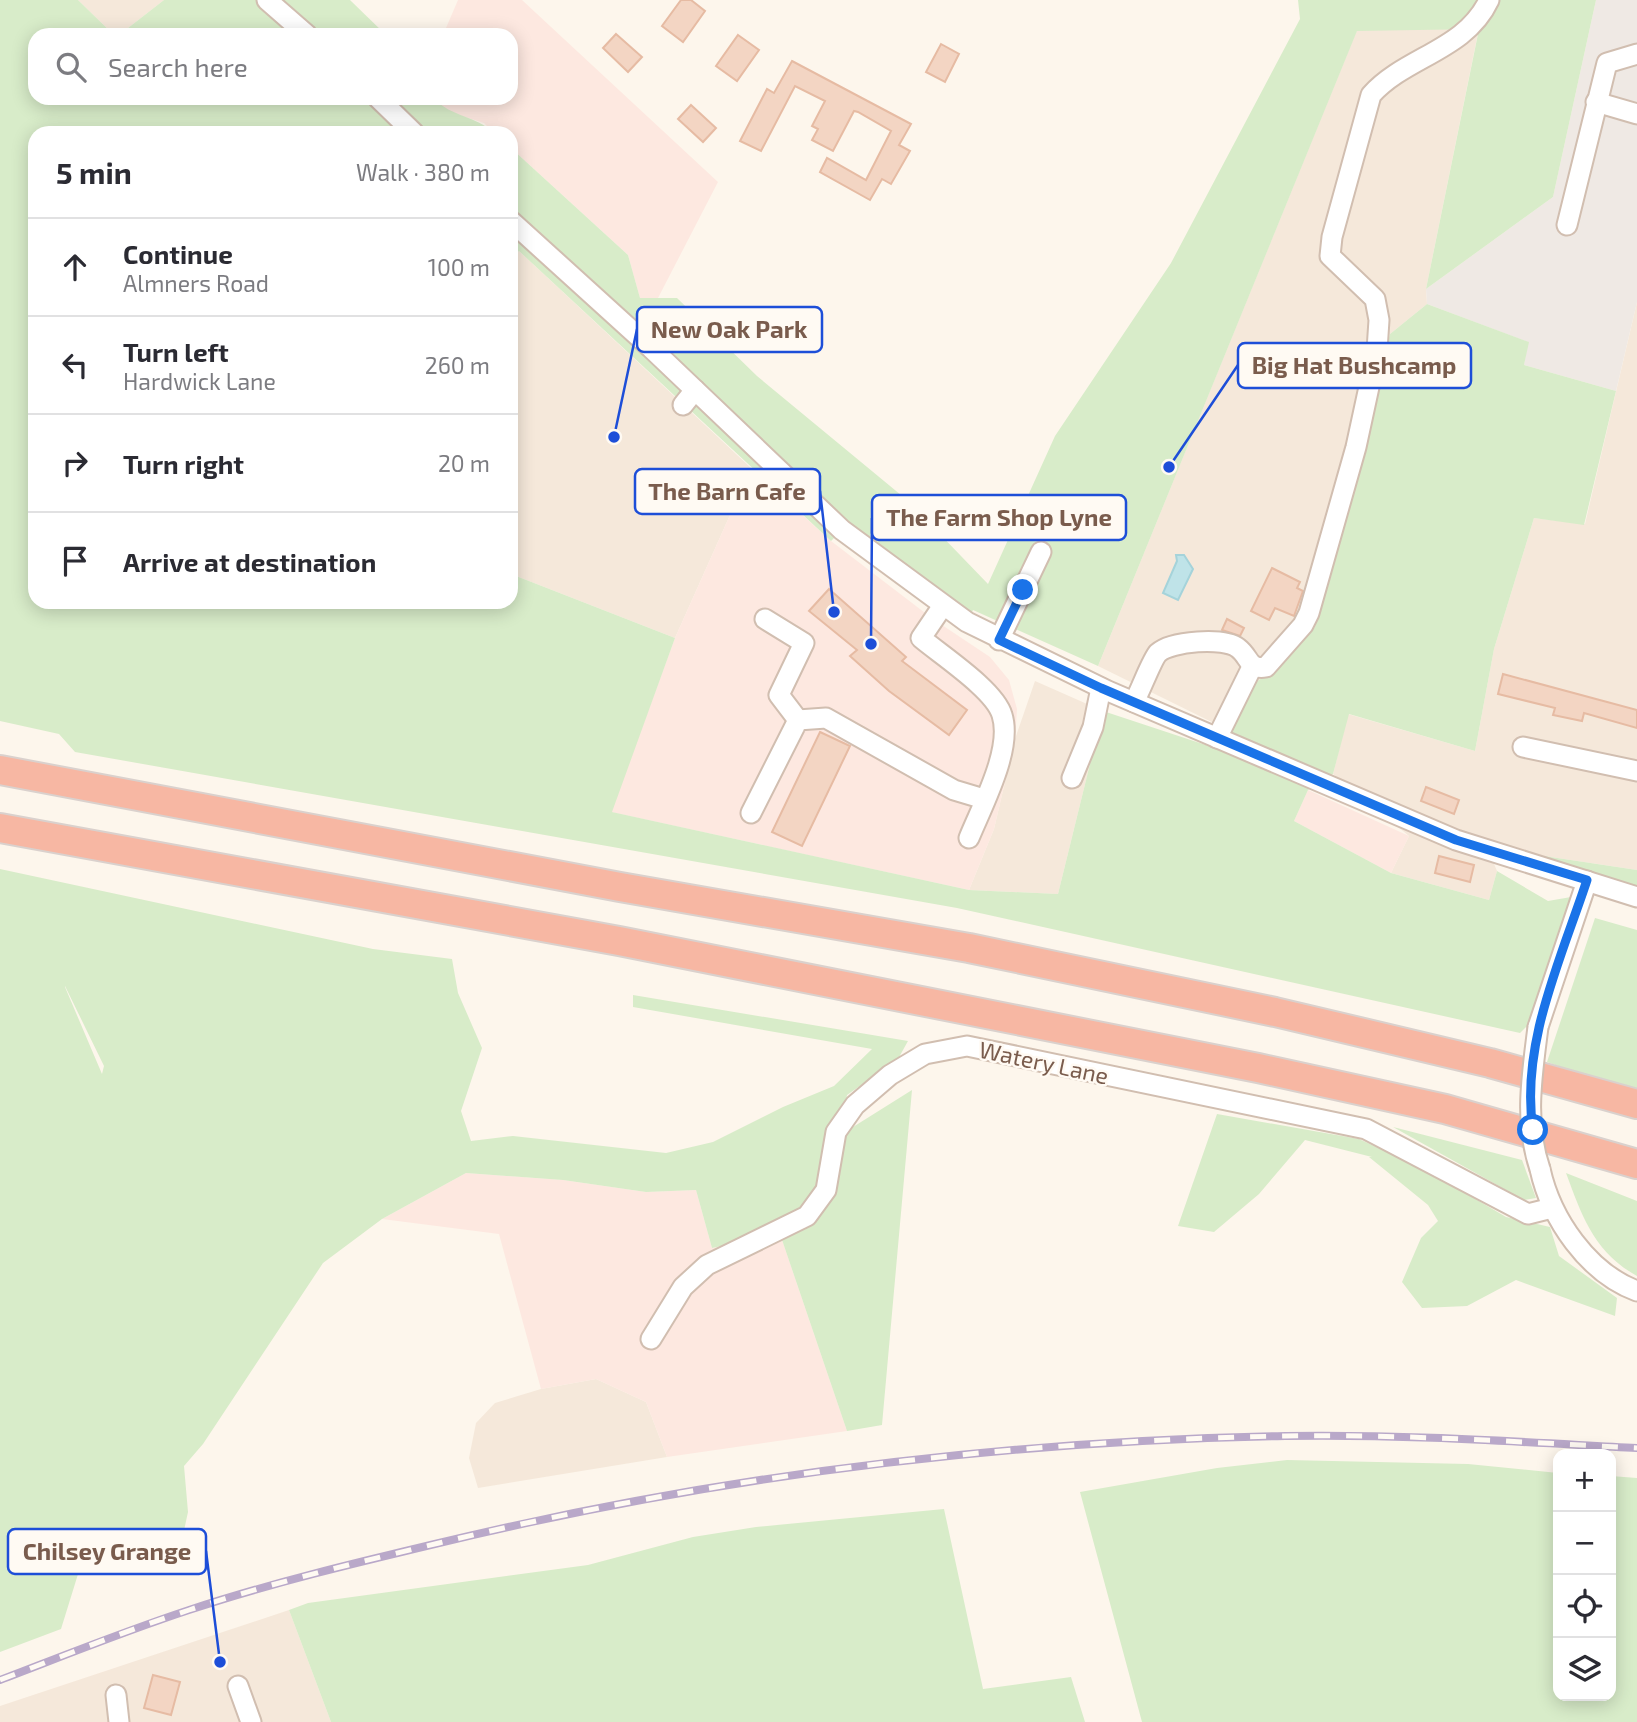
<!DOCTYPE html>
<meta charset="utf-8">
<style>
:root{--surface:#fff;--page:#f2f2f3;--text:#2b2b33;--muted:#7c7c81;--line:#e1e1e2}
body{margin:0;font-family:"Exo 2",sans-serif;background:var(--page);color:var(--text)}
.controls{position:absolute;right:21px;bottom:21px;display:grid;overflow:hidden;border-radius:14px;box-shadow:0 4px 18px #0003}
.controls button{width:63px;height:63px;display:grid;place-items:center;padding:0;border:0;border-bottom:2px solid var(--line);background:var(--surface);color:var(--text);font:35px sans-serif}
.stop{position:absolute;width:21px;height:21px;margin:-16px;border:5px solid #1a73e8;border-radius:50%;background:#fff}
.stop.end{background:#1a73e8;border-color:#fff;box-shadow:0 2px 7px #0008}
.list{margin:0;padding:0;list-style:none}
h2{display:flex;justify-content:space-between;align-items:center;height:91px;margin:0;padding:0 28px;font-size:30px}
h2 small{font-size:23px;font-weight:400;color:var(--muted)}
.list li{display:grid;grid-template-columns:46px 1fr auto;gap:21px;align-items:center;box-sizing:border-box;height:98px;padding:0 28px;border-top:2px solid var(--line)}
.list b{display:block;font-size:26px;white-space:nowrap}
.list p{margin:0;font-size:23px;white-space:nowrap;color:var(--muted)}
.list em{font-size:23px;font-style:normal;color:var(--muted)}
.icon{flex:none;width:38px;height:38px;fill:none;stroke:currentColor;stroke-width:2;stroke-linecap:round;stroke-linejoin:round}
.map{position:relative;flex:none;width:1637px;height:1722px;overflow:hidden}
.search{position:absolute;background:var(--surface);box-shadow:0 4px 18px #0003;left:28px;top:28px;width:490px;height:77px;display:flex;align-items:center;gap:18px;box-sizing:border-box;padding:0 24px;border-radius:21px;color:var(--muted);font-size:26px}
.panel{position:absolute;background:var(--surface);box-shadow:0 4px 18px #0003;left:28px;top:126px;width:490px;height:483px;border-radius:21px}
.map>svg:first-child{display:block}
.residential{fill:#f5e8da}
.commercial{fill:#fde8e0}
.industrial{fill:#efe9e4}
.green{fill:#d8ecc9;fill-rule:evenodd}
.water{fill:#bfe3e8;stroke:#a5d3da;stroke-width:2}
.building{fill:#f3d5c3;stroke:#e6bba3;stroke-width:2}
.lines{fill:none;stroke-linecap:round;stroke-linejoin:round}
.minor-casing{stroke:#d1beb0;stroke-width:23}
.highway-casing{stroke:#dad1cd;stroke-width:32}
.minor{stroke:#fff;stroke-width:19}
.highway{stroke:#f7b7a3;stroke-width:28}
.rail-casing{stroke:#b9a8c9;stroke-width:8}
.rail{stroke:#fffaf3;stroke-width:5;stroke-dasharray:16;stroke-linecap:butt}
.minor-bridge-casing{stroke:#d1beb0;stroke-width:23;stroke-linecap:butt}
.minor-bridge{stroke:#fff;stroke-width:19}
.route{stroke:#1a73e8;stroke-width:9}
.labels{text-anchor:middle;dominant-baseline:central;stroke-width:5;stroke-linejoin:round;paint-order:stroke}
.street-label{font-size:23px;fill:#7a5c4d;stroke:#fffaf3}
.leader{fill:none;stroke:#1d4ed8;stroke-width:2.5}
.callout-dot{fill:#1d4ed8;stroke:#fffaf3;stroke-width:2.5}
.callout{fill:#fffaf3;stroke:#1d4ed8;stroke-width:2.5}
.callout-label{font-size:24px;text-anchor:middle;font-weight:bold;fill:#7a5c4d}
</style>
<div class="map">
<svg width="1637" height="1722" viewBox="0 0 1637 1722">
<rect width="100%" height="100%" fill="#fdf6ec"/>
<g class="residential">
<path d="M78,0H164L119,35H114Z"/>
<path d="M1479,28L1426,289L1427,304L1390,334L1315,627L1272,671L1230,731L1098,666L1357,30Z"/>
<path d="M519,251L751,468L675,638L511,574V259Z"/>
<path d="M1637,302V870L1544,856L1484,840L1497,871L1489,900L1391,873L1409,836L1333,774L1348,714L1475,751L1494,649L1534,518L1585,524Z"/>
<path d="M1035,681L1103,711L1058,894L969,890L994,829L1015,739Z"/>
<path d="M596,1379L646,1402L667,1457L478,1488L469,1458L476,1423L495,1403L541,1389Z"/>
<path d="M289,1610L331,1722H0V1706Z"/>
</g>
<g class="commercial">
<path d="M458,0H522L718,182L658,298H640L628,255L511,148V133H494L484,123L446,111L433,98H511V35H443Z"/>
<path d="M751,468L831,541L933,619L990,657L1009,680L1017,709L1015,739L994,829L969,890L611,812L675,638Z"/>
<path d="M1308,790L1409,836L1391,873L1294,821Z"/>
<path d="M466,1173L563,1180L646,1192L696,1190L712,1248L780,1234L847,1431L667,1457L646,1402L596,1379L541,1389L499,1234L382,1219Z"/>
</g>
<path class="industrial" d="M1596,0H1637V302L1616,391L1524,365L1528,342L1427,304L1426,289L1553,197Z"/>
<g class="green">
<path d="M0,0H78L114,35H35V98H433C453,118 475,115 494,133H35V602H511V574L675,638L612,812L969,890L1058,894L1103,711L1221,750L1246,689L1272,671L1315,627L1390,334L1427,304L1529,342L1524,365L1616,391L1584,525L1534,518L1494,649L1475,751L1349,714L1333,774L1308,790L1294,821L1391,873L1489,900L1497,871L1548,901L1571,897L1527,1026L1520,1033L957,908L75,752L59,734L0,721Z"/>
<path d="M164,0H350L386,35H119Z"/>
<path d="M1298,0H1596L1553,197L1426,289L1479,29L1357,31L1098,666L973,610L967,622L842,530L831,541L519,251L511,259V148L628,255L640,298H677L757,376L907,500L988,584L1055,436L1171,263L1300,19Z"/>
<path d="M1544,856L1637,870V891L1565,869Z"/>
<path d="M0,869L373,949L452,959L458,993L482,1048L461,1111L471,1141L513,1136L666,1153L713,1142L783,1107L834,1086L872,1049L633,1007V995L908,1041L898,1059L847,1095L841,1139L853,1127L912,1090L882,1425L847,1431L780,1234L712,1248L696,1190L646,1192L563,1180L466,1173L382,1219L323,1263L203,1444L184,1466L188,1512L180,1549L128,1567L104,1553L83,1558L61,1629L0,1652ZM65,986L104,1066L102,1074L65,987Z"/>
<path d="M1595,918L1637,930V1094L1547,1062Z"/>
<path d="M1217,1114L1359,1139L1428,1171L1506,1217L1550,1227L1559,1256L1617,1298L1615,1316L1516,1280L1467,1306L1422,1308L1402,1282L1421,1238L1438,1221L1428,1205L1369,1157H1372L1305,1140L1259,1194L1214,1232L1178,1226Z"/>
<path d="M1393,1127L1522,1160L1536,1198L1524,1200Z"/>
<path d="M1566,1173L1637,1201V1276C1594,1252 1582,1216 1566,1173Z"/>
<path d="M1287,1460L1468,1464L1558,1473V1696H1611V1476L1637,1478V1722H1142L1080,1492L1217,1468Z"/>
<path d="M944,1509L983,1689L1071,1677L1085,1722H331L289,1610L308,1603L588,1565L693,1537L756,1527Z"/>
</g>
<path class="water" d="M1176,555H1184L1193,569L1178,600L1163,593L1177,561Z"/>
<g class="building">
<path d="M681,0H691L705,11L683,42L662,26Z"/>
<path d="M616,34L642,57L628,72L603,48Z"/>
<path d="M738,35L759,50L737,81L716,66Z"/>
<path d="M941,44L959,54L945,82L926,72Z"/>
<path d="M792,61L911,124L899,145L910,151L891,184L882,179L870,200L820,172L827,158L866,180L891,131L858,112L854,111L833,151L812,140L818,129L812,126L825,101L795,86L761,151L740,141L767,89L774,93Z"/>
<path d="M691,105L716,128L703,142L678,119Z"/>
<path d="M1272,568L1300,582L1297,588L1303,591L1294,616L1275,608L1269,620L1251,611Z"/>
<path d="M829,589L906,657L902,661L967,710L949,735L889,691L850,656L857,650L809,611Z"/>
<path d="M1227,619L1244,628L1240,636L1222,630Z"/>
<path d="M1503,674L1637,710V728L1584,713L1582,721L1553,715L1555,708L1498,694Z"/>
<path d="M820,732L850,746L802,846L772,832Z"/>
<path d="M1426,787L1459,800L1454,814L1421,801Z"/>
<path d="M1439,856L1474,865L1470,882L1435,873Z"/>
<path d="M153,1675L180,1682L171,1715L144,1708Z"/>
</g>
<g class="lines">
<g class="minor-casing">
<g id="minor">
<path d="M267,0L307,35"/>
<path d="M378,98L414,133"/>
<path d="M1596,102L1637,114"/>
<path d="M511,221L651,348L842,530L967,622L1108,691L1456,840L1637,897"/>
<path d="M1567,225L1607,63L1637,54"/>
<path d="M683,405L695,390"/>
<path d="M942,607L921,638C941,655 995,690 1002,715C1013,749 982,806 969,838"/>
<path d="M765,619L804,643L779,695L798,720"/>
<path d="M999,640L1041,552"/>
<path d="M1134,702C1140,692 1152,659 1158,653C1171,641 1224,637 1238,648C1250,657 1248,670 1266,667L1303,625L1309,613L1356,447L1377,350L1379,320L1375,299L1330,256L1332,237L1371,95C1406,56 1465,51 1489,0"/>
<path d="M1217,738L1252,667"/>
<path d="M1523,747L1637,771"/>
<path d="M1072,778L1093,727L1101,688"/>
<path d="M751,813L798,720L826,718L954,790L984,799"/>
<path d="M1538,1027L1587,881"/>
<path d="M1540,1169C1551,1219 1588,1273 1637,1291"/>
<path d="M651,1339L683,1287L707,1265L807,1216L826,1190L836,1132L855,1105L890,1075L925,1054L967,1046L1366,1129L1528,1214L1552,1208"/>
<path d="M238,1686L251,1722"/>
<path d="M116,1695L119,1722"/>
</g>
</g>
<g class="highway-casing">
<g id="highway">
<path d="M0,770L620,887L969,948L1275,1012L1490,1063L1637,1104"/>
<path d="M0,828L619,941L1258,1068L1445,1109L1637,1164"/>
</g>
</g>
<use href="#minor" class="minor"/>
<use href="#highway" class="highway"/>
<g class="rail-casing">
<path id="rail" d="M0,1680C63,1656 125,1631 189,1610C271,1583 355,1563 439,1543C717,1476 1000,1441 1285,1436C1403,1434 1520,1442 1637,1448"/>
</g>
<use href="#rail" class="rail"/>
<g class="minor-bridge-casing">
<path id="minor-bridge" d="M1538,1027C1532,1075 1524,1122 1540,1169"/>
</g>
<use href="#minor-bridge" class="minor-bridge"/>
</g>
<g class="lines">
<path class="route" d="M1023,590L999,640L1101,688L1456,840L1587,880C1561,959 1520,1045 1533,1130"/>
</g>
<g class="labels">
<g class="street-label">
<text transform="translate(1044 1062) rotate(12)">Watery Lane</text>
</g>
</g>
<path class="leader" d="M614 437L637 329M1169 467L1238 365M834 612L820 491M871 644L872 518M220 1662L206 1551"/>
<g class="callout-dot">
<circle cx="614" cy="437" r="7"/>
<circle cx="1169" cy="467" r="7"/>
<circle cx="834" cy="612" r="7"/>
<circle cx="871" cy="644" r="7"/>
<circle cx="220" cy="1662" r="7"/>
</g>
<g class="callout">
<rect x="637" y="307" width="185" height="45" rx="7"/>
<rect x="1238" y="343" width="233" height="45" rx="7"/>
<rect x="635" y="469" width="185" height="45" rx="7"/>
<rect x="872" y="495" width="254" height="45" rx="7"/>
<rect x="8" y="1529" width="198" height="45" rx="7"/>
</g>
<g class="callout-label">
<text x="729" y="338">New Oak Park</text>
<text x="1354" y="374">Big Hat Bushcamp</text>
<text x="727" y="500">The Barn Cafe</text>
<text x="999" y="526">The Farm Shop Lyne</text>
<text x="107" y="1560">Chilsey Grange</text>
</g>
</svg>
<div class="controls">
<button>+</button>
<button>−</button>
<button><svg class="icon" aria-label="locate" viewBox="0 0 24 24"><circle cx="12" cy="12" r="6"/><path d="M12 2v4M12 18v4M2 12h4M18 12h4"/></svg></button>
<button><svg class="icon" aria-label="layers" viewBox="0 0 24 24"><path d="M12 4l9 5-9 5-9-5zM3 14l9 5 9-5"/></svg></button>
</div>
<div class="stop" style="left:1533px;top:1130px"></div>
<div class="stop end" style="left:1023px;top:590px"></div>
<div class="search"><svg class="icon" aria-label="search" viewBox="0 0 24 24"><circle cx="10" cy="10" r="6"/><path d="M15 15l6 6"/></svg>Search here</div>
<section class="panel">
<h2>5 min<small>Walk · 380 m</small></h2>
<ul class="list">
<li><svg class="icon" aria-label="ahead" viewBox="0 0 24 24"><path d="M12 20V5M6 11l6-6 6 6"/></svg><div><b>Continue</b><p>Almners Road</p></div><em>100 m</em></li>
<li><svg class="icon" aria-label="left" viewBox="0 0 24 24"><path d="M17 20v-9H6M10 6l-5 5 5 5"/></svg><div><b>Turn left</b><p>Hardwick Lane</p></div><em>260 m</em></li>
<li><svg class="icon" aria-label="right" viewBox="0 0 24 24"><path d="M7 20v-9h11M14 6l5 5-5 5"/></svg><div><b>Turn right</b></div><em>20 m</em></li>
<li><svg class="icon" aria-label="arrive" viewBox="0 0 24 24"><path d="M6 21V4h12l-3 4 3 4H6"/></svg><div><b>Arrive at destination</b></div></li>
</ul>
</section>
</div>
